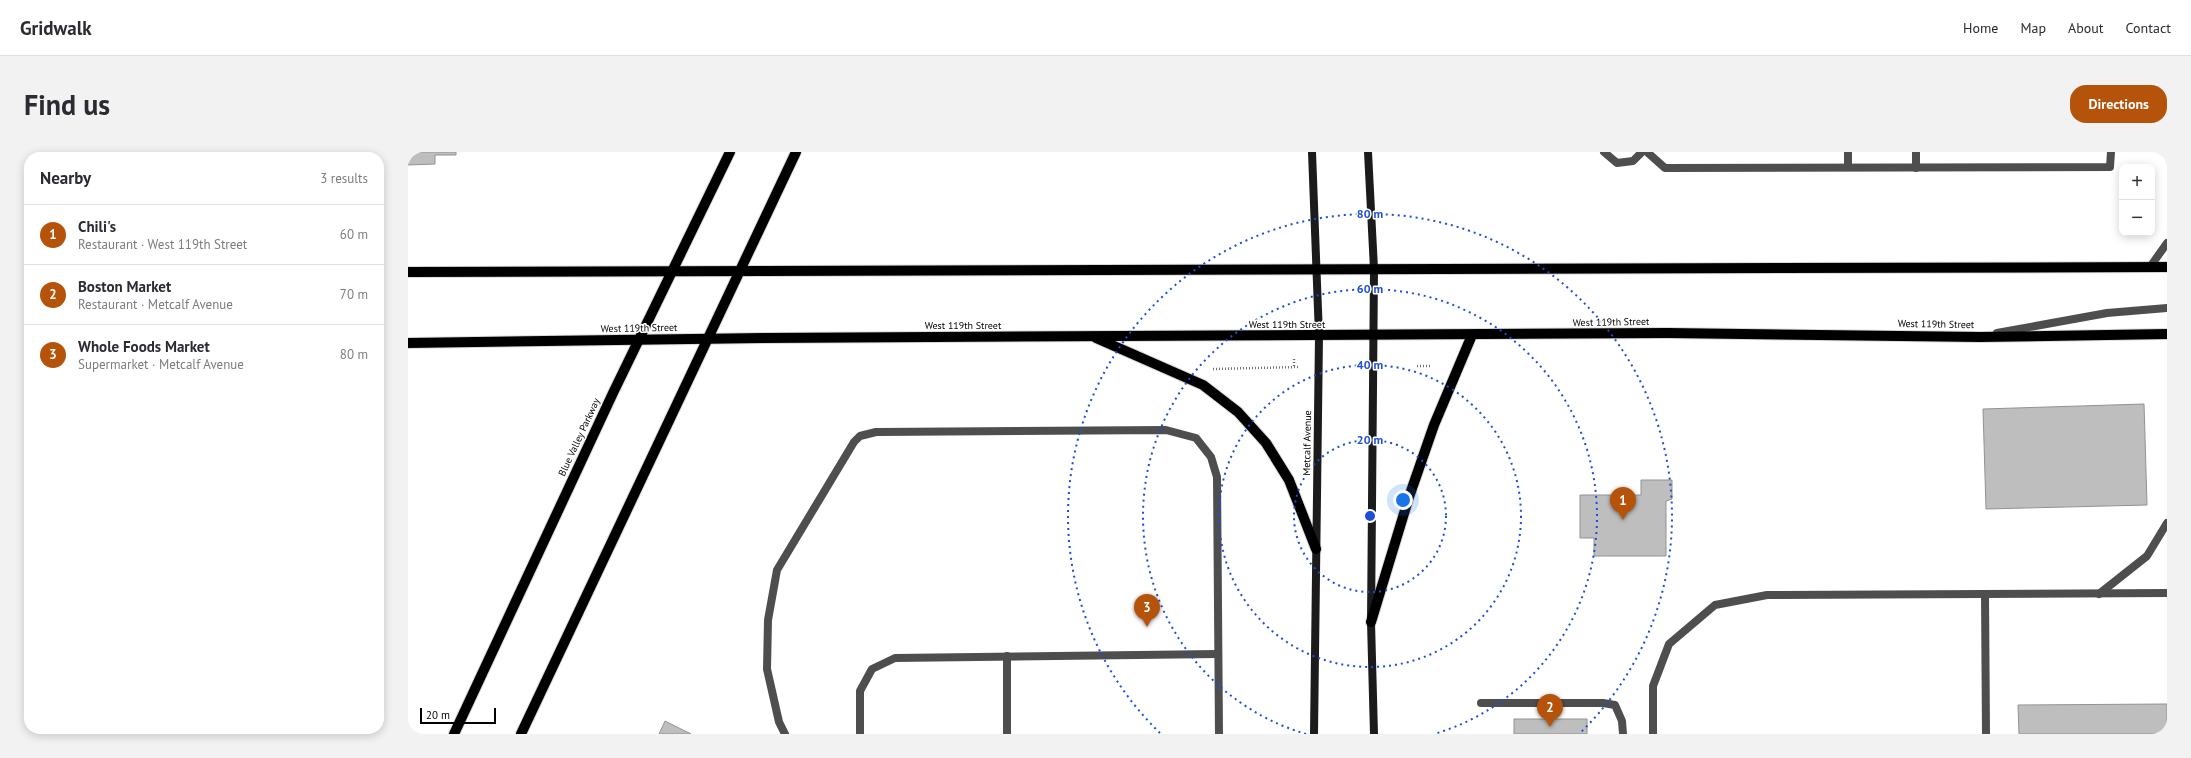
<!DOCTYPE html>
<meta charset="utf-8">
<style>
:root{--surface:#fff;--page:#f2f2f3;--text:#2b2b33;--muted:#7c7c81;--line:#e1e1e2;--accent:#b45309}
body{margin:0;font-family:"PT Sans",sans-serif;background:var(--page);color:var(--text)}
.controls{position:absolute;right:12px;top:12px;display:grid;overflow:hidden;border-radius:8px;box-shadow:0 2px 10px #0003}
.controls button{width:36px;height:36px;display:grid;place-items:center;padding:0;border:0;border-bottom:1px solid var(--line);background:var(--surface);color:var(--text);font:20px sans-serif}
.scale{position:absolute;left:12px;bottom:10px;width:76px;box-sizing:border-box;padding-left:4px;border:2px solid #000;border-top:0;font-size:11px;line-height:14px;white-space:nowrap;color:#000;-webkit-text-stroke:3px #fff;paint-order:stroke}
.you{position:absolute;left:995px;top:348px;width:14px;height:14px;margin:-10px;border:3px solid #fff;border-radius:50%;background:#1a73e8;box-shadow:0 0 0 6px #1a73e833}
.badge{display:grid;place-items:center;width:26px;height:26px;border-radius:50%;background:var(--accent);color:#fff;font-size:13px;font-weight:700}
.pin{position:absolute;translate:-50% -33px;filter:drop-shadow(0 1px 2px #0008)}
.pin::after{content:'';position:absolute;top:21px;width:14px;height:12px;background:inherit;clip-path:polygon(0 0,100% 0,50% 100%)}
.list{margin:0;padding:0;list-style:none}
h2{display:flex;justify-content:space-between;align-items:center;height:52px;margin:0;padding:0 16px;font-size:17px}
h2 small{font-size:13px;font-weight:400;color:var(--muted)}
.list li{display:grid;grid-template-columns:26px 1fr auto;gap:12px;align-items:center;box-sizing:border-box;height:60px;padding:0 16px;border-top:1px solid var(--line)}
.list b{display:block;font-size:15px;white-space:nowrap}
.list p{margin:0;font-size:13px;white-space:nowrap;color:var(--muted)}
.list em{font-size:13px;font-style:normal;color:var(--muted)}
.map{position:relative;flex:none;width:1759px;height:582px;overflow:hidden;border-radius:16px}
header{display:flex;align-items:center;gap:24px;box-sizing:border-box;height:56px;padding:0 20px;background:var(--surface);border-bottom:1px solid var(--line)}
header strong{font-size:19px}
nav{display:flex;gap:22px;margin-inline-start:auto;font-size:14px}
.intro{display:flex;align-items:center;justify-content:space-between;box-sizing:border-box;height:96px;padding:0 24px}
h1{margin:0;font-size:28px}
.button{padding:10px 18px;border-radius:16px;background:var(--accent);color:#fff;font-size:14px;font-weight:700}
main{display:flex;gap:24px;padding:0 24px}
aside{flex:1;background:var(--surface);border-radius:16px;box-shadow:0 2px 10px #0003}
.map>svg:first-child{display:block}
.building{fill:#bebebe;stroke:#929292}
.lines{fill:none;stroke-linecap:round;stroke-linejoin:round}
.primary-casing{stroke:#dbdbdb;stroke-width:12}
.path{stroke:#707070;stroke-width:2.5;stroke-dasharray:1 2;stroke-linecap:butt}
.service{stroke:#4e4e4e;stroke-width:8}
.secondary{stroke:#1b1b1b;stroke-width:8}
.primary{stroke:#000;stroke-width:10}
.ring{fill:none;stroke:#1d4ed8;stroke-width:2;stroke-dasharray:2 4}
.labels{text-anchor:middle;dominant-baseline:central;stroke-width:3;stroke-linejoin:round;paint-order:stroke}
.street-label{font-size:10px;fill:#000;stroke:#fff}
.centre{fill:#1d4ed8;stroke:#fff;stroke-width:2}
.ring-label{font-size:12px;text-anchor:middle;font-weight:bold;fill:#1d4ed8;stroke:#fff;stroke-width:3;stroke-linejoin:round;paint-order:stroke}
</style>
<header>
<strong>Gridwalk</strong>
<nav><a>Home</a><a>Map</a><a>About</a><a>Contact</a></nav>
</header>
<div class="intro"><h1>Find us</h1><a class="button">Directions</a></div>
<main>
<aside>
<h2>Nearby<small>3 results</small></h2>
<ul class="list">
<li><span class="badge">1</span><div><b>Chili's</b><p>Restaurant · West 119th Street</p></div><em>60 m</em></li>
<li><span class="badge">2</span><div><b>Boston Market</b><p>Restaurant · Metcalf Avenue</p></div><em>70 m</em></li>
<li><span class="badge">3</span><div><b>Whole Foods Market</b><p>Supermarket · Metcalf Avenue</p></div><em>80 m</em></li>
</ul>
</aside>
<div class="map">
<svg width="1759" height="582" viewBox="0 0 1759 582">
<rect width="100%" height="100%" fill="#fff"/>
<g class="building">
<path d="M0,0H48V3H27V12L0,13Z"/>
<path d="M1736,252L1739,353L1578,357L1575,257Z"/>
<path d="M1233,328H1264V347L1258,349V404H1186V386H1172V343H1233Z"/>
<path d="M1759,552V582H1611L1610,553Z"/>
<rect x="1106" y="567" width="73" height="15"/>
<path d="M257,569L283,582H251Z"/>
</g>
<g class="lines">
<g class="primary-casing">
<g id="primary">
<path d="M0,120L1759,115"/>
<path d="M688,186L795,233L830,260L858,291L881,328L908,397"/>
<path d="M0,191L356,186L1260,181L1572,185L1759,182"/>
<path d="M963,470L1001,345L1026,273L1064,183"/>
<path d="M46,582L205,241L322,0"/>
<path d="M113,582L388,0"/>
</g>
</g>
<g class="path">
<path d="M886,207V215"/>
<path d="M1009,214H1023"/>
<path d="M805,217L890,215"/>
</g>
<g class="service">
<path d="M1196,0L1209,11L1225,9L1234,0"/>
<path d="M1239,0L1257,16L1702,15L1703,0"/>
<path d="M1440,0V15"/>
<path d="M1508,0V16"/>
<path d="M1742,115L1759,91"/>
<path d="M1589,181L1699,161L1759,156"/>
<path d="M1577,442L1578,582"/>
<path d="M1691,442L1739,404L1759,371"/>
<path d="M599,504V582"/>
<path d="M1073,551H1195L1207,553L1214,569L1215,582"/>
<path d="M377,582L371,570L359,517L360,468L369,418L446,290L452,284L468,280L758,278L788,286L803,305L809,325L811,582"/>
<path d="M452,582V539L464,517L487,506L810,502"/>
<path d="M1245,582V534L1261,492L1307,453L1359,443L1759,441"/>
</g>
<g class="secondary">
<path d="M904,0L911,184L906,582"/>
<path d="M960,0L966,117L963,470L966,582"/>
</g>
<use href="#primary" class="primary"/>
</g>
<g class="ring">
<circle cx="962" cy="364" r="76"/>
<circle cx="962" cy="364" r="151"/>
<path d="M898 582A227 227 0 1 1 1026 582"/>
<path d="M752 581A302 302 0 1 1 1172 581"/>
</g>
<g class="labels">
<g class="street-label">
<text transform="translate(1203 170) rotate(-1)">West 119th Street</text>
<text x="879" y="172">West 119th Street</text>
<text transform="translate(1528 172) rotate(1)">West 119th Street</text>
<text x="555" y="173">West 119th Street</text>
<text transform="translate(231 176) rotate(-1)">West 119th Street</text>
<text transform="translate(171 285) rotate(-65)">Blue Valley Parkway</text>
<text transform="translate(899 291) rotate(-89)">Metcalf Avenue</text>
</g>
</g>
<circle cx="962" cy="364" r="6" class="centre"/>
<g class="ring-label">
<text x="962" y="66">80 m</text>
<text x="962" y="141">60 m</text>
<text x="962" y="217">40 m</text>
<text x="962" y="292">20 m</text>
</g>
</svg>
<div class="controls">
<button>+</button>
<button>−</button>
</div>
<div class="scale">20 m</div>
<div class="you"></div>
<div class="pin badge" style="left:1215px;top:368px">1</div>
<div class="pin badge" style="left:1142px;top:575px">2</div>
<div class="pin badge" style="left:739px;top:475px">3</div>
</div>
</main>
